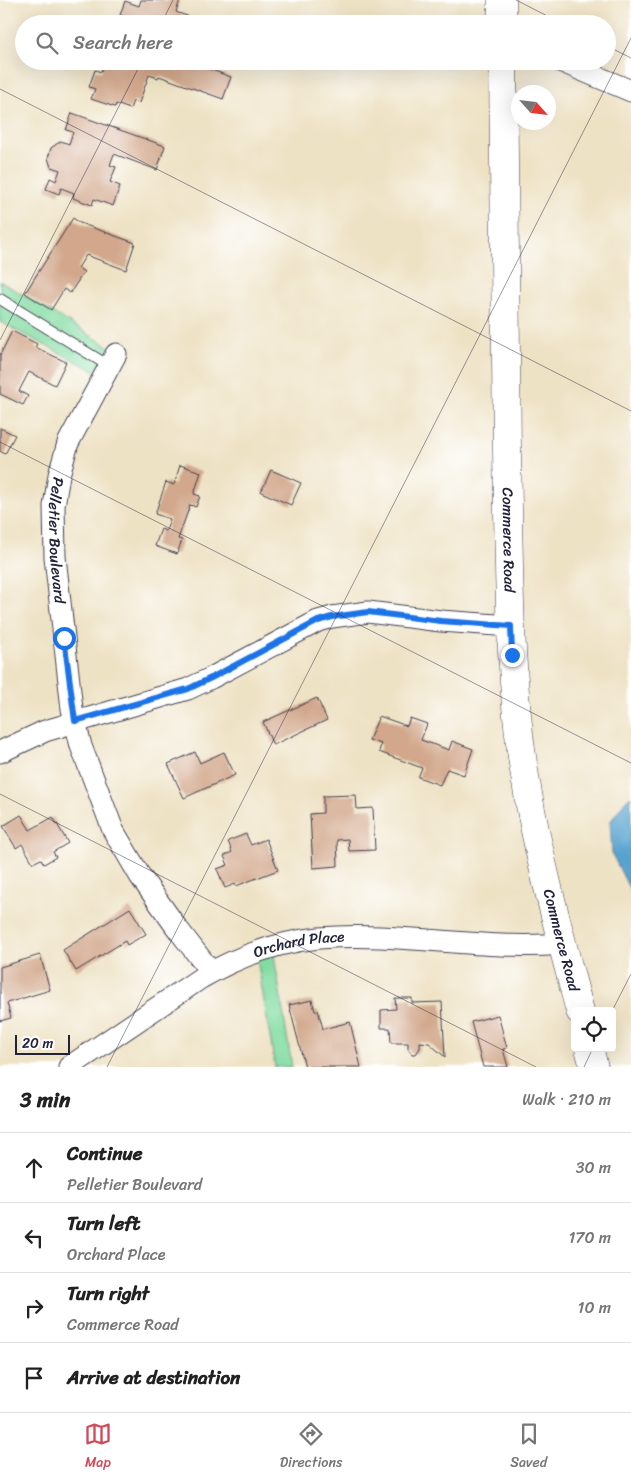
<!DOCTYPE html>
<meta charset="utf-8">
<style>
:root{--surface:#fff;--page:#f2f2f2;--text:#222;--muted:#767676;--line:#e0e0e0;--accent:#d1495b}
body{margin:0;font-family:Sriracha,sans-serif;background:var(--page);color:var(--text)}
.controls{position:absolute;right:15px;bottom:15px;display:grid;overflow:hidden;border-radius:5px;box-shadow:0 5px 20px #0002}
.controls button{width:45px;height:45px;display:grid;place-items:center;padding:0;border:0;border-bottom:1px solid var(--line);background:var(--surface);color:var(--text);font:25px sans-serif}
.compass{position:absolute;left:511px;top:85px;width:45px;height:45px;border-radius:50%;background:var(--surface);box-shadow:0 5px 20px #0002;rotate:117deg}
.scale{position:absolute;left:15px;bottom:12px;width:55px;box-sizing:border-box;padding-left:5px;border:2px solid #22223b;border-top:0;font-size:14px;line-height:18px;white-space:nowrap;color:#22223b;-webkit-text-stroke:4px #fff;paint-order:stroke}
.stop{position:absolute;width:15px;height:15px;margin:-11px;border:4px solid #1a73e8;border-radius:50%;background:#fff}
.stop.end{background:#1a73e8;border-color:#fff;box-shadow:0 1px 5px #0008}
.list{margin:0;padding:0;list-style:none}
h2{display:flex;justify-content:space-between;align-items:center;height:65px;margin:0;padding:0 20px;font-size:21px}
h2 small{font-size:16px;font-weight:400;color:var(--muted)}
.list li{display:grid;grid-template-columns:32px 1fr auto;gap:15px;align-items:center;box-sizing:border-box;height:70px;padding:0 20px;border-top:1px solid var(--line)}
.list b{display:block;font-size:19px;white-space:nowrap}
.list p{margin:0;font-size:16px;white-space:nowrap;color:var(--muted)}
.list em{font-size:16px;font-style:normal;color:var(--muted)}
.icon{flex:none;width:28px;height:28px;fill:none;stroke:currentColor;stroke-width:2;stroke-linecap:round;stroke-linejoin:round}
.map{position:relative;flex:none;width:631px;height:1067px;overflow:hidden}
.search{position:absolute;background:var(--surface);box-shadow:0 5px 20px #0002;left:15px;right:15px;top:15px;height:55px;display:flex;align-items:center;gap:12px;box-sizing:border-box;padding:0 18px;border-radius:28px;color:var(--muted);font-size:19px}
.sheet{height:345px;background:var(--surface)}
nav{display:flex;justify-content:space-around;align-items:center;box-sizing:border-box;height:70px;border-top:1px solid var(--line);background:var(--surface);font-size:14px;color:var(--muted)}
nav a{display:grid;justify-items:center;gap:2px}
nav .on{color:var(--accent)}
.map>svg:first-child{display:block}
.green{fill:#82dca2;stroke:#527f6e}
.water{fill:#57a3cf;stroke:#3c6285}
.building{fill:#d2a78b}
.lines{fill:none;stroke-linecap:round;stroke-linejoin:round}
.lane-casing{stroke:#413f50;stroke-width:12}
.street-casing{stroke:#413f50;stroke-width:23}
.secondary-casing{stroke:#413f50;stroke-width:29}
.lane{stroke:#fff;stroke-width:10}
.street{stroke:#fff;stroke-width:21}
.secondary{stroke:#fff;stroke-width:28}
.route{stroke:#1a73e8;stroke-width:6}
.ticks{fill:none;stroke:#22223b;stroke-width:1;stroke-opacity:0.45}
.labels{text-anchor:middle;dominant-baseline:central;stroke-width:4.5;stroke-linejoin:round;paint-order:stroke}
.street-label{font-size:15px;fill:#22223b;stroke:#fff}
</style>
<div class="map">
<svg width="631" height="1067" viewBox="0 0 631 1067">
<rect width="100%" height="100%" fill="#fff"/>
<filter id="ink" filterUnits="userSpaceOnUse"><feTurbulence type="fractalNoise" baseFrequency=".02" numOctaves="2"/><feDisplacementMap in="SourceGraphic" scale="10" xChannelSelector="R" yChannelSelector="G"/><feConvolveMatrix kernelMatrix="1 2 1 2 8 2 1 2 1" color-interpolation-filters="sRGB"/></filter>
<filter id="wash" filterUnits="userSpaceOnUse"><feTurbulence type="fractalNoise" baseFrequency=".0096" numOctaves="4" result="noise"/><feDisplacementMap in="SourceGraphic" scale="20" xChannelSelector="R" yChannelSelector="G"/><feGaussianBlur stdDeviation="1.12" result="paint"/><feColorMatrix in="noise" values="0 0 0 0 0 0 0 0 0 0 0 0 0 0 0 0 0 1.4 0 .05"/><feComposite in="paint" operator="in"/></filter>
<g filter="url(#wash)">
<rect width="100%" height="100%" fill="#eee2c4"/>
<g class="green">
<path d="M0,281L113,349L99,373L0,322Z"/>
<path d="M274,955L292,1067H275L257,959Z"/>
</g>
<path class="water" d="M631,796V892L612,854L610,822L625,801Z"/>
<g id="blocks">
<g class="building">
<path d="M141,0H180L176,12L209,24H145L120,15L125,1L139,6Z"/>
<path d="M104,61H187L231,77L223,99L159,76L158,78L149,75L139,103L133,101L130,109L116,104L115,107L91,99L95,89L89,87L95,70L101,72Z"/>
<path d="M72,113L165,146L157,170L114,154L110,165L116,167L110,182L120,186L113,206L94,199L92,205L73,198L74,193L61,188L59,194L46,189L50,178L56,181L60,170L51,167L48,158L51,148L61,141L69,144L73,132L66,130Z"/>
<path d="M73,218L80,223L135,243L126,270L86,255L78,268L84,272L70,293L64,289L51,310L25,293Z"/>
<path d="M12,331L37,344L35,347L66,362L55,385L29,372L19,391L28,396L23,405L0,394V355Z"/>
<path d="M0,428L15,435L5,454L0,451Z"/>
<path d="M180,465L201,472L194,494L200,496L196,507L190,505L178,539L182,540L177,554L155,546L161,529L166,531L170,519L155,514L166,482L174,485Z"/>
<path d="M271,470L301,483L291,505L261,492Z"/>
<path d="M317,698L327,720L273,745L263,722Z"/>
<path d="M379,716L407,726L410,718L427,724L421,740L449,750L452,741L473,749L464,775L447,769L440,785L418,777L422,768L379,752L381,744L369,740Z"/>
<path d="M195,752L200,763L224,752L235,775L184,798L168,764Z"/>
<path d="M356,795L357,809L373,808L375,850L349,851L348,839L337,840L338,866L313,868L310,814L323,813V796Z"/>
<path d="M21,815L30,830L53,817L68,843L53,852L56,857L44,864L41,859L33,863L22,844L16,848L3,826Z"/>
<path d="M246,834L251,845L266,839L278,870L236,886L235,884L225,888L217,869L228,865L224,856L232,852L228,841Z"/>
<path d="M130,908L146,934L127,945L125,941L76,971L63,950Z"/>
<path d="M40,955L50,990L7,1003L11,1018L0,1021V967Z"/>
<path d="M395,998H412V1003L442,1002L445,1057L429,1043L420,1042V1048L416,1054H412L408,1049V1043H391L390,1028H381V1010L396,1009Z"/>
<path d="M312,1000L315,1011L318,1010L323,1029L350,1022L361,1067H305L289,1005Z"/>
<path d="M498,1015L507,1048L503,1049L508,1067H483L471,1022Z"/>
</g>
</g>
</g>
<g filter="url(#ink)">
<use href="#blocks" fill-opacity="0" stroke="#413f50" stroke-width="1"/>
<g class="lines">
<g class="lane-casing">
<path id="lane" d="M0,299L109,366"/>
</g>
<g class="street-casing">
<g id="street">
<path d="M560,61L631,91"/>
<path id="s1" d="M116,354L68,443L59,475L54,506L55,557L72,709L81,746L113,830L140,876L177,928L211,972"/>
<path d="M0,752L45,731L188,689L211,678L318,621L332,617L368,612L441,621L511,626"/>
<path id="s2" d="M69,1067L201,978C237,957 277,942 319,938C400,931 481,951 562,944"/>
</g>
</g>
<g class="secondary-casing">
<g id="secondary">
<path d="M502,0V24"/>
<path id="s3" d="M503,61C504,191 505,321 507,451C509,545 508,640 519,734C530,828 556,920 580,1011"/>
<path d="M589,1048L594,1067"/>
</g>
</g>
<use href="#lane" class="lane"/>
<use href="#street" class="street"/>
<use href="#secondary" class="secondary"/>
</g>
</g>
<g class="lines" filter="url(#ink)">
<path class="route" d="M64,638L75,721L188,689L211,678L318,621L332,617L368,612L441,621L511,626L512,655"/>
</g>
<path class="ticks" d="M516,0L563,24M161,24L173,0M607,46L631,58M0,89L631,411M0,340L142,61M0,442L631,763M0,794L536,1067M612,1011L631,974M107,1067L631,38M584,1067L593,1048"/>
<g class="labels">
<g class="street-label">
<text stroke="none"><textPath href="#s1" startOffset="200">Pelletier Boulevard</textPath></text>
<text stroke="none"><textPath href="#s3" startOffset="479">Commerce Road</textPath></text>
<text stroke="none"><textPath href="#s3" startOffset="884">Commerce Road</textPath></text>
<text stroke="none"><textPath href="#s2" startOffset="264">Orchard Place</textPath></text>
</g>
</g>
</svg>
<div class="controls">
<button><svg class="icon" aria-label="locate" viewBox="0 0 24 24"><circle cx="12" cy="12" r="6"/><path d="M12 2v4M12 18v4M2 12h4M18 12h4"/></svg></button>
</div>
<svg class="compass" viewBox="-18 -18 36 36"><path d="M0-13l5 13h-10z" fill="#e53935"/><path d="M0 13l5-13h-10z" fill="#767676"/></svg>
<div class="scale">20 m</div>
<div class="stop" style="left:64px;top:638px"></div>
<div class="stop end" style="left:512px;top:655px"></div>
<div class="search"><svg class="icon" aria-label="search" viewBox="0 0 24 24"><circle cx="10" cy="10" r="6"/><path d="M15 15l6 6"/></svg>Search here</div>
</div>
<section class="sheet">
<h2>3 min<small>Walk · 210 m</small></h2>
<ul class="list">
<li><svg class="icon" aria-label="ahead" viewBox="0 0 24 24"><path d="M12 20V5M6 11l6-6 6 6"/></svg><div><b>Continue</b><p>Pelletier Boulevard</p></div><em>30 m</em></li>
<li><svg class="icon" aria-label="left" viewBox="0 0 24 24"><path d="M17 20v-9H6M10 6l-5 5 5 5"/></svg><div><b>Turn left</b><p>Orchard Place</p></div><em>170 m</em></li>
<li><svg class="icon" aria-label="right" viewBox="0 0 24 24"><path d="M7 20v-9h11M14 6l5 5-5 5"/></svg><div><b>Turn right</b><p>Commerce Road</p></div><em>10 m</em></li>
<li><svg class="icon" aria-label="arrive" viewBox="0 0 24 24"><path d="M6 21V4h12l-3 4 3 4H6"/></svg><div><b>Arrive at destination</b></div></li>
</ul>
</section>
<nav>
<a class="on"><svg class="icon" aria-label="map" viewBox="0 0 24 24"><path d="M3 6l6-2 6 2 6-2v14l-6 2-6-2-6 2zM9 4v14M15 6v14"/></svg>Map</a>
<a><svg class="icon" aria-label="directions" viewBox="0 0 24 24"><path d="M12 3l9 9-9 9-9-9zM9 14v-3h6M13 9l2 2-2 2"/></svg>Directions</a>
<a><svg class="icon" aria-label="saved" viewBox="0 0 24 24"><path d="M7 4h10v16l-5-4-5 4z"/></svg>Saved</a>
</nav>
